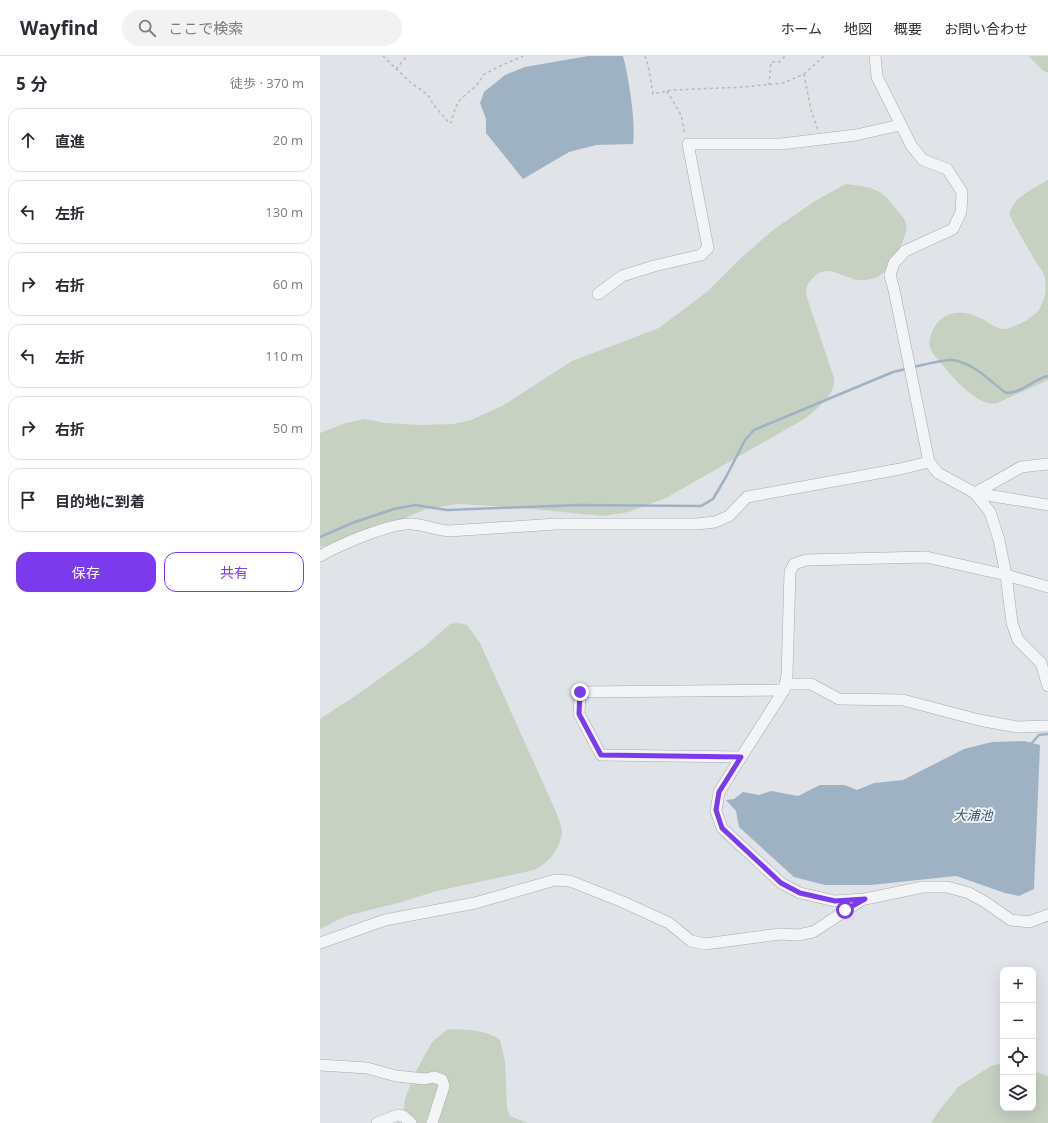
<!DOCTYPE html>
<html lang="ja">
<meta charset="utf-8">
<style>
:root{--surface:#fff;--page:#f2f2f3;--text:#2b2b33;--muted:#7c7c81;--line:#e1e1e2;--accent:#7c3aed}
body{margin:0;font-family:"Open Sans","Noto Sans JP",sans-serif;background:var(--page);color:var(--text)}
.controls{position:absolute;right:12px;bottom:12px;display:grid;overflow:hidden;border-radius:8px;box-shadow:0 4px 16px #0002}
.controls button{width:36px;height:36px;display:grid;place-items:center;padding:0;border:0;border-bottom:1px solid var(--line);background:var(--surface);color:var(--text);font:20px sans-serif}
.stop{position:absolute;width:12px;height:12px;margin:-9px;border:3px solid #7c3aed;border-radius:50%;background:#fff}
.stop.end{background:#7c3aed;border-color:#fff;box-shadow:0 1px 4px #0008}
.list{margin:0;padding:0;list-style:none}
h2{display:flex;justify-content:space-between;align-items:center;height:52px;margin:0;padding:0 16px;font-size:17px}
h2 small{font-size:13px;font-weight:400;color:var(--muted)}
.list li{display:grid;grid-template-columns:26px 1fr auto;gap:12px;align-items:center;box-sizing:border-box;height:64px;margin:0 8px 8px;padding:0 8px;border:1px solid var(--line);border-radius:12px}
.list b{display:block;font-size:15px;white-space:nowrap}
.list em{font-size:13px;font-style:normal;color:var(--muted)}
.actions{display:flex;gap:8px;padding:12px 16px}
.actions a{flex:1;padding:9px 0;border:1px solid var(--accent);border-radius:12px;text-align:center;font-size:14px;color:var(--accent)}
.actions .main{background:var(--accent);color:#fff}
.icon{flex:none;width:22px;height:22px;fill:none;stroke:currentColor;stroke-width:2;stroke-linecap:round;stroke-linejoin:round}
.map{position:relative;flex:none;width:728px;height:1067px;overflow:hidden}
header{display:flex;align-items:center;gap:24px;box-sizing:border-box;height:56px;padding:0 20px;background:var(--surface);border-bottom:1px solid var(--line)}
header strong{font-size:19px}
nav{display:flex;gap:22px;margin-inline-start:auto;font-size:14px}
.search{width:280px;height:36px;background:var(--page);display:flex;align-items:center;gap:10px;box-sizing:border-box;padding:0 14px;border-radius:22px;color:var(--muted);font-size:15px}
main{display:flex}
aside{flex:1;background:var(--surface)}
.map>svg:first-child{display:block}
.green{fill:#c6d1c2}
.water{fill:#9fb2c4}
.lines{fill:none;stroke-linecap:round;stroke-linejoin:round}
.stream{stroke:#9fb2c4;stroke-width:2.5}
.minor-casing{stroke:#a6aab1;stroke-width:12}
.path{stroke:#b6babe;stroke-width:1.5;stroke-dasharray:3 3;stroke-linecap:butt}
.minor{stroke:#f2f4f6;stroke-width:11}
.route{stroke:#7c3aed;stroke-width:5}
.labels{text-anchor:middle;dominant-baseline:central;stroke-width:4;stroke-linejoin:round;paint-order:stroke}
.water-label{font-size:13px;font-style:italic;fill:#39526d;stroke:#eff2f5}
</style>
<header>
<strong>Wayfind</strong>
<div class="search"><svg class="icon" aria-label="search" viewBox="0 0 24 24"><circle cx="10" cy="10" r="6"/><path d="M15 15l6 6"/></svg>ここで検索</div>
<nav><a>ホーム</a><a>地図</a><a>概要</a><a>お問い合わせ</a></nav>
</header>
<main>
<aside>
<h2>5 分<small>徒歩 · 370 m</small></h2>
<ul class="list">
<li><svg class="icon" aria-label="ahead" viewBox="0 0 24 24"><path d="M12 20V5M6 11l6-6 6 6"/></svg><div><b>直進</b></div><em>20 m</em></li>
<li><svg class="icon" aria-label="left" viewBox="0 0 24 24"><path d="M17 20v-9H6M10 6l-5 5 5 5"/></svg><div><b>左折</b></div><em>130 m</em></li>
<li><svg class="icon" aria-label="right" viewBox="0 0 24 24"><path d="M7 20v-9h11M14 6l5 5-5 5"/></svg><div><b>右折</b></div><em>60 m</em></li>
<li><svg class="icon" aria-label="left" viewBox="0 0 24 24"><path d="M17 20v-9H6M10 6l-5 5 5 5"/></svg><div><b>左折</b></div><em>110 m</em></li>
<li><svg class="icon" aria-label="right" viewBox="0 0 24 24"><path d="M7 20v-9h11M14 6l5 5-5 5"/></svg><div><b>右折</b></div><em>50 m</em></li>
<li><svg class="icon" aria-label="arrive" viewBox="0 0 24 24"><path d="M6 21V4h12l-3 4 3 4H6"/></svg><div><b>目的地に到着</b></div></li>
</ul>
<div class="actions"><a class="main">保存</a><a>共有</a></div>
</aside>
<div class="map">
<svg width="728" height="1067" viewBox="0 0 728 1067">
<rect width="100%" height="100%" fill="#e0e3e8"/>
<g class="green">
<path d="M709,0H728V17L722,14Z"/>
<path d="M728,124V324L677,347C657,352 631,319 620,306C614,299 607,292 610,282C617,257 638,251 660,262C668,265 675,273 685,273C694,272 713,262 719,254C721,251 722,246 724,243C726,237 726,228 725,222C724,216 719,211 716,206C707,190 697,175 689,158C694,140 713,133 728,124Z"/>
<path d="M526,128C549,131 561,131 575,152C579,156 584,162 586,167C590,177 571,212 562,218C559,221 550,224 545,224C526,227 509,203 492,223C485,230 485,235 488,245L514,322C516,339 498,352 486,362L346,442L309,456L283,460L192,451L138,448L106,453L72,468L17,487L0,491V377L26,367L45,363L65,367L99,369L133,368L151,364L182,350L252,305L339,272L388,235L421,202L453,174L495,145Z"/>
<path d="M139,567L147,569L160,587L237,758C239,764 242,771 242,777C240,793 228,808 214,814L117,835L78,847L26,860L0,873V663L41,636L105,590L130,568Z"/>
<path d="M128,973C146,974 165,973 180,984L185,1006L187,1052L190,1060L207,1067H84L83,1062L85,1043L94,1019L112,986Z"/>
<path d="M683,1007V1052H713V1015L728,1020V1067H611L618,1056L638,1031L671,1010Z"/>
</g>
<g class="water">
<path d="M268,0H303C309,22 316,67 313,88L276,89L249,96L203,123L166,77V63L160,47L164,36L185,19L205,11Z"/>
<path d="M704,685L720,689L714,833L699,840L685,837L636,820L551,829H505L474,821L419,771L416,755L406,744L414,743L423,736L439,739L451,735L478,740L500,729H525L537,734L554,727L583,724L644,693L672,686Z"/>
</g>
<g class="lines">
<g class="stream">
<path d="M593,311C603,309 625,303 633,304C655,308 670,325 686,337C703,337 713,323 728,320"/>
<path d="M0,481L32,467L74,453L95,449L127,454L257,449L381,450L393,443L406,421L425,384L434,374L573,316L586,313"/>
<path d="M710,689L719,679L728,678"/>
</g>
<g class="minor-casing">
<g id="minor">
<path d="M555,0L557,21L591,89L603,104L627,113L642,136L641,156L633,173L585,195L574,207L570,219L574,234L609,406L618,417L655,437L670,456L679,484L686,519L692,567L698,584L721,607L728,630"/>
<path d="M278,238L302,220L334,210L381,199L388,192L368,88H461L536,79L580,69"/>
<path d="M655,437L701,411L728,408"/>
<path d="M655,437L728,449"/>
<path d="M0,500C19,489 72,466 93,468C105,469 117,474 129,475L236,468H377L395,466L409,460L427,441L580,413L609,406"/>
<path d="M728,531L686,519L606,501L486,504L474,508L470,516L467,619L464,634L399,736L396,755L402,772L461,827L480,837L515,845L545,843L603,831H627L649,837L665,846L691,864L709,866L728,859"/>
<path d="M465,628H491L519,643L583,644L659,664L697,671L728,670"/>
<path d="M421,701L281,699L259,658L260,636L464,634"/>
<path d="M0,887L65,864L155,847L235,824L250,825L303,846L349,867L371,885L385,888L460,878L478,879L493,876L542,844"/>
<path d="M0,1009L47,1012L76,1020L105,1023L114,1021L122,1024L124,1030L112,1067"/>
<path d="M57,1067L78,1059L83,1060L91,1067"/>
</g>
</g>
<g class="path">
<path d="M63,0L90,26L108,39L113,48L129,67H131C133,60 135,51 139,45C147,36 158,31 163,19L180,10L203,0"/>
<path d="M325,0L328,9L333,38L352,34L424,31L463,27L484,18L504,0"/>
<path d="M76,13L87,0"/>
<path d="M484,18L491,54L498,74"/>
<path d="M449,29L451,6H459L465,0"/>
<path d="M347,35L361,59L365,78"/>
</g>
<use href="#minor" class="minor"/>
</g>
<g class="lines">
<path class="route" d="M260,636L259,658L281,699L421,701L399,736L396,754L402,772L461,827L480,837L515,845L545,843L525,854"/>
</g>
<g class="labels">
<g class="water-label">
<text x="653" y="759">大浦池</text>
</g>
</g>
</svg>
<div class="controls">
<button>+</button>
<button>−</button>
<button><svg class="icon" aria-label="locate" viewBox="0 0 24 24"><circle cx="12" cy="12" r="6"/><path d="M12 2v4M12 18v4M2 12h4M18 12h4"/></svg></button>
<button><svg class="icon" aria-label="layers" viewBox="0 0 24 24"><path d="M12 4l9 5-9 5-9-5zM3 14l9 5 9-5"/></svg></button>
</div>
<div class="stop" style="left:525px;top:854px"></div>
<div class="stop end" style="left:260px;top:636px"></div>
</div>
</main>
